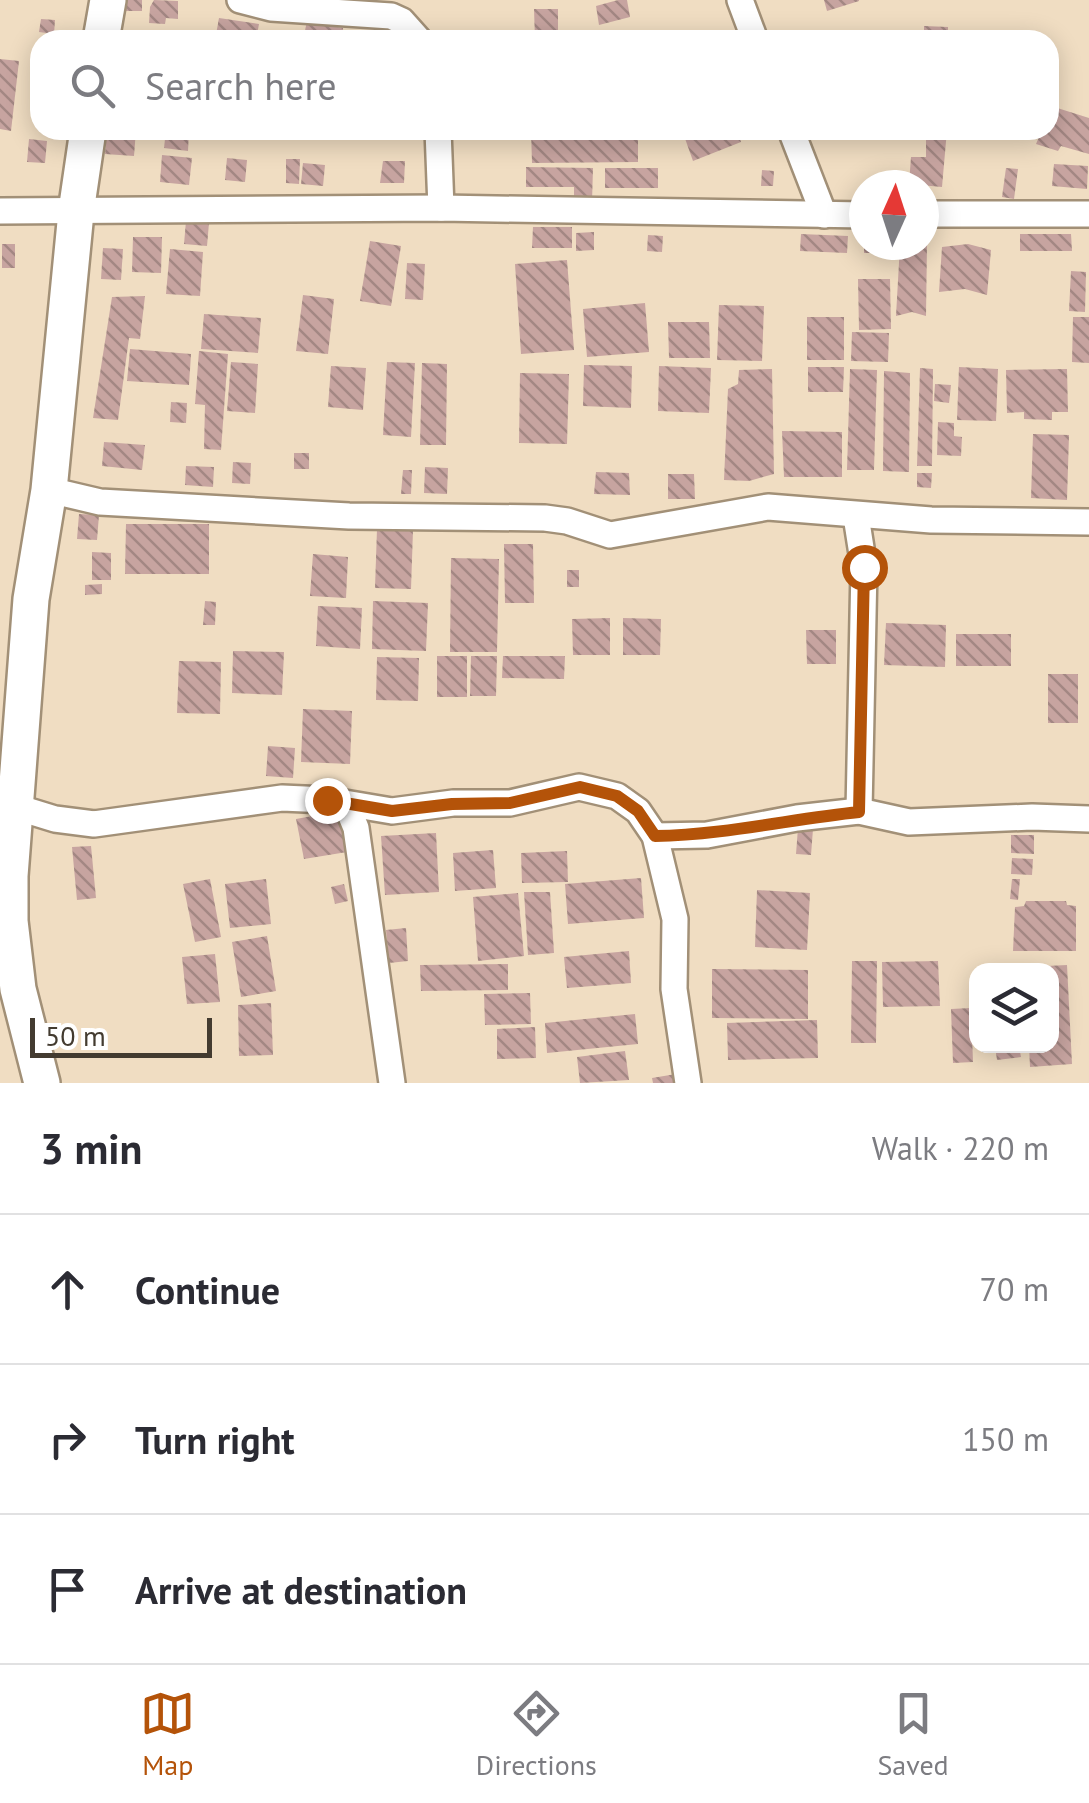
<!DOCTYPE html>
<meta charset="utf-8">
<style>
:root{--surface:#fff;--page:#f7f7f7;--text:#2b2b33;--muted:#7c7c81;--line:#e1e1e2;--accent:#b45309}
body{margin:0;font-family:"PT Sans",sans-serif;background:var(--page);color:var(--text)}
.controls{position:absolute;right:30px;bottom:30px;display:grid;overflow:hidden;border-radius:20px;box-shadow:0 5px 25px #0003}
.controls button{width:90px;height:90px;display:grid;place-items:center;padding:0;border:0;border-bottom:2px solid var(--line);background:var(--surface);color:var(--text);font:50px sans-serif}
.compass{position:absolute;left:849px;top:170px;width:90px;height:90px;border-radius:50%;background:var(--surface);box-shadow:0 5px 25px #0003;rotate:3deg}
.scale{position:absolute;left:30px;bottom:25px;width:182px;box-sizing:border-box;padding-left:10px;border:5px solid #433b30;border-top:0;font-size:28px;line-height:35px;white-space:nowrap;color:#433b30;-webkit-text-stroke:8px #fff;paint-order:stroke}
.stop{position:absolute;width:30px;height:30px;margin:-22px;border:8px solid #b45309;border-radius:50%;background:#fff}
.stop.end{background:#b45309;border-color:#fff;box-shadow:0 2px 10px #0008}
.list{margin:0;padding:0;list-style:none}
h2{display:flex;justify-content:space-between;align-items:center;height:130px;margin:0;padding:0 40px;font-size:42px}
h2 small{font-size:32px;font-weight:400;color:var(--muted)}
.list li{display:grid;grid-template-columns:65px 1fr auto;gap:30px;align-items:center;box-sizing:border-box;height:150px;padding:0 40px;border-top:2px solid var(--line)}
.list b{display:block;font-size:38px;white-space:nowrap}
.list em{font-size:32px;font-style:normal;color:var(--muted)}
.icon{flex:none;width:55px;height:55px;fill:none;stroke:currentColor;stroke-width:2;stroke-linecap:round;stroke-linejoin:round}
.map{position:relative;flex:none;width:1089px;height:1083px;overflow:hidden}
.search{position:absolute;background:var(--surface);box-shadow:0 5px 25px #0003;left:30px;right:30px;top:30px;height:110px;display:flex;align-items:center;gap:25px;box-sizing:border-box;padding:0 35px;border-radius:30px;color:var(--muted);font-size:38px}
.sheet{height:580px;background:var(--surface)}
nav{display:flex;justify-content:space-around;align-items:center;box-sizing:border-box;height:140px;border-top:2px solid var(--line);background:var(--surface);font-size:28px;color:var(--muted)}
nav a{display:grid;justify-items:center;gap:5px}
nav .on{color:var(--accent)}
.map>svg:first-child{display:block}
.building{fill:url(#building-back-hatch)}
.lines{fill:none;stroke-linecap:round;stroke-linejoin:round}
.street-casing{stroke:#a29077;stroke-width:30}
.secondary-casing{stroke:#a29077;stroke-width:40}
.street{stroke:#fff;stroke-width:25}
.secondary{stroke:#fff;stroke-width:35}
.route{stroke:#b45309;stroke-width:12}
</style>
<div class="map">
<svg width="1089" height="1083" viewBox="0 0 1089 1083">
<defs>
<pattern id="building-back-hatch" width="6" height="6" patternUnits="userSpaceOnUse" patternTransform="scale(2.5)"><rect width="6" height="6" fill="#c7a4a0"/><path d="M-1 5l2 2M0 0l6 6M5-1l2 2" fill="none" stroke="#a38783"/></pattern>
</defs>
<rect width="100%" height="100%" fill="#f0ddc2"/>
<g class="building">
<rect x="126" y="0" width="16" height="11"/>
<path d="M154,0L178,1V19L166,18L165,24L149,23L150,7Z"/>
<path d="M618,0H627L630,17L599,25L596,6Z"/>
<path d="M824,0H859V1L827,11Z"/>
<path d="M534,9H558V40H535Z"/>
<path d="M219,18L259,24L256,40H215Z"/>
<path d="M41,19L55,20L54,34L39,32Z"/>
<path d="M307,21L343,28L342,40H303Z"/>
<path d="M924,26L948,27V40H924Z"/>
<path d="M0,59L19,61L11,131L0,129Z"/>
<path d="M1051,106L1089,118V154L1061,146L1058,151L1036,144L1042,130H1049Z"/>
<path d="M107,130H136L134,156L105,154Z"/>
<path d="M166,130H189L188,151L164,148Z"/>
<path d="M267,130H294L293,140L266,137Z"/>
<path d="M531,130H638V162L532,163Z"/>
<path d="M682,130H737L741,142L693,161Z"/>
<path d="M920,130H947L942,187L909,184L911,157H926V140H918Z"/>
<path d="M29,139L47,141L45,163L27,162Z"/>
<path d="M162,155L192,158L189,185L160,182Z"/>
<path d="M227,158L247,160L245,182L225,180Z"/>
<path d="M286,159H300L299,184L286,183Z"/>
<path d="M383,161H405L404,183H380Z"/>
<path d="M303,163L325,165L323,186L301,184Z"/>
<path d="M1054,164L1088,166L1087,189L1052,186Z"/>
<path d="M526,167L593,168L592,202L574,201V187H526Z"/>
<rect x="605" y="168" width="53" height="20"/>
<path d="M1006,168L1018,169L1014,199L1002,197Z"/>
<path d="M762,170L774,171L773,186H761Z"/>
<path d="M186,221L209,223L207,246L184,244Z"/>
<path d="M533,227H572V248H532Z"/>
<path d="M594,232V250L576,251V233Z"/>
<path d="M801,234L848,236L847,253L800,251Z"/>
<path d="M1020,234H1071L1072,251H1020Z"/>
<path d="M648,235L663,236L662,252L647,251Z"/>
<path d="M133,237H162L161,273L132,272Z"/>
<path d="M370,241L401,246L391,306L360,301Z"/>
<rect x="2" y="244" width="13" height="24"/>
<path d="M968,244L991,250L987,295L965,289L939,292L942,247Z"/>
<rect x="864" y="245" width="28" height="8"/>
<path d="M900,245H927L926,316L912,312L896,316Z"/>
<path d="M103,248L123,249L121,280L101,279Z"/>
<path d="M170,249L203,252L200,296L166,294Z"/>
<path d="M567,260L574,350L521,354L515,264Z"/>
<path d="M407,263L425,264L423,300L405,299Z"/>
<path d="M1071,271L1086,272L1085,312L1069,311Z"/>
<path d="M858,279H890L891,329L859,330Z"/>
<path d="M303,295L334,299L328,354L296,351Z"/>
<path d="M145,296L140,339L129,338L118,420L93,418L112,297Z"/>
<path d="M645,303L649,352L587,357L583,309Z"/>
<path d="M719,305L764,306L762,361L717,360Z"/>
<path d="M204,314L261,318L258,353L201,349Z"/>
<rect x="807" y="317" width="37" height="43"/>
<path d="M1073,317H1089V363L1072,362Z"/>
<path d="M668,322H709L710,358H669Z"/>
<path d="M852,332L889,333L888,362L851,361Z"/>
<path d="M130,349L191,354L189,385L127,381Z"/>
<path d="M199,351L228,354L221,450L204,449L205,405L195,404Z"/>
<path d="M231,362L258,364L255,413L227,411Z"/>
<path d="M387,362L415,363L411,437L383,435Z"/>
<path d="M422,363L447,364L446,445H420Z"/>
<path d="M584,365L632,366L631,408L583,406Z"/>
<path d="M331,366L366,368L363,410L328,407Z"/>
<path d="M659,366L711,368L709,413L658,411Z"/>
<path d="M808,367H844L843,392H808Z"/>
<path d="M959,367L998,369L996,421L957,420Z"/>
<path d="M920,368L933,369L932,466H917Z"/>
<path d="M772,369L774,474L749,481L724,480L728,389L738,384L739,370Z"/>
<path d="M850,369L877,370L874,470H847Z"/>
<path d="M1067,369L1068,412H1052V420L1024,419V412L1007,413L1006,370Z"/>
<path d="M884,371L910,373L909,472L883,471Z"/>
<path d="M520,373L569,374L567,444L519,443Z"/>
<path d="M935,384L951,385L949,403L934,401Z"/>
<path d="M171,402L187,403L186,423L170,422Z"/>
<path d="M938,422L954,423V436L962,437L961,456L937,455Z"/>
<path d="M782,431L842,432V477H784Z"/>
<path d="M1033,434L1069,435L1067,500L1031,498Z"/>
<path d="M104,442L145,445L142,470L102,466Z"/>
<rect x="294" y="453" width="15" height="16"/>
<path d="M233,462L251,463L250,484L232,483Z"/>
<path d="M186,466L214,467L213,487L185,485Z"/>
<path d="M425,467L448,468L447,494L424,493Z"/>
<path d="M403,470H412L411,494H401Z"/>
<path d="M596,472L629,473L630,495L594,494Z"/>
<path d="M917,473H932L931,488L917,487Z"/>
<path d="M668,474H694L695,499H668Z"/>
<path d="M79,514L99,515L97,540L77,539Z"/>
<path d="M126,524H209V574H125Z"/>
<path d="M377,529L413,530L411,589L375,588Z"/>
<path d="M504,544H533L534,603H505Z"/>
<path d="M92,552L111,553V580H92Z"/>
<path d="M313,554L348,557L346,598L310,596Z"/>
<path d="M451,558L499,559L497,652H450Z"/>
<rect x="567" y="570" width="12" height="17"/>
<path d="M102,584V594L85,595V585Z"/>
<path d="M205,601L216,602L215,625H203Z"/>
<path d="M373,601L428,603L426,651L372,649Z"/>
<path d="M318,606L362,608L360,649L316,646Z"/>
<path d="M610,618V655H573L572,619Z"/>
<path d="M623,618L661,619L660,655H623Z"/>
<path d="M886,623L946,625L945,667L884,665Z"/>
<path d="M806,630H836V664H807Z"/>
<rect x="956" y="634" width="55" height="32"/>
<path d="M233,651L284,652L282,695L232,693Z"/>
<rect x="437" y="656" width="30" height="41"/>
<path d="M471,656H497L496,696H470Z"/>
<path d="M503,656H565L564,679L502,678Z"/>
<path d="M377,657L419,658L418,701L376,700Z"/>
<path d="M179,661L221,662L220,714L177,713Z"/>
<rect x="1048" y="674" width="30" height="49"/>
<path d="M303,709L352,711L350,764L301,762Z"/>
<path d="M268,746L295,748L293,778L266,776Z"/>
<path d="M340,811L347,852L304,859L296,819Z"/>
<path d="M798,828L813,829L811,855L796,854Z"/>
<path d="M436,833L439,892L385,895L381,836Z"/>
<path d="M1011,835H1034V854L1011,853Z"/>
<path d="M91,846L96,898L77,900L72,847Z"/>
<path d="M493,850L496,888L455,891L453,853Z"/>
<path d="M567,851L568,882L522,883L521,853Z"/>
<path d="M1012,858L1033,859L1032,875L1011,874Z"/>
<path d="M641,878L644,918L568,924L565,884Z"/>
<path d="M210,879L221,937L195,942L183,884Z"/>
<path d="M266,879L271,924L230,928L225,884Z"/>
<path d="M1012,879H1020L1018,900L1010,899Z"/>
<path d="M344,884L348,901L335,904L331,887Z"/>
<path d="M757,890L810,893L807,950L755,947Z"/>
<path d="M524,892H550L554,953L528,955Z"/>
<path d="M518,893L524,956L478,961L473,897Z"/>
<path d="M1026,901H1066L1067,905L1076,906V951H1013L1015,907L1024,906Z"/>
<path d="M406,928L408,961L389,963L386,930Z"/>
<path d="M267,936L276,991L241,997L232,942Z"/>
<path d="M629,951L631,983L567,988L564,957Z"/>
<path d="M215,954L220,1002L187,1004L182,957Z"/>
<path d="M852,961H877L876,1043H851Z"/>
<path d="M938,961L940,1006L883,1007L882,962Z"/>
<path d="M508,964V990L421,991L420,965Z"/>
<path d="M1067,965L1072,1064L1030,1067L1029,1046H1052V971H1027V967Z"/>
<path d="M712,969L808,970V1019L712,1018Z"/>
<path d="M530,993L531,1024L485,1025L484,994Z"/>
<path d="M271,1003L273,1055L239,1056L238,1005Z"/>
<path d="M971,1008L973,1062L953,1063L951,1009Z"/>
<path d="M635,1014L638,1044L547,1053L545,1023Z"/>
<path d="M817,1020L818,1058L728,1060L727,1023Z"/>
<path d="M535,1027L536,1058L497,1059V1029Z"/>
<path d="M995,1046H1019L1021,1057L997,1060Z"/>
<path d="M625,1051L629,1080L580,1083L577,1057Z"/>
<path d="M676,1074L677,1083H653L652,1078Z"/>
</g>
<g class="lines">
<g class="street-casing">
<g id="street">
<path d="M240,0L271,8L391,16L402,21L419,40"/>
<path d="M740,0L755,40"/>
<path d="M438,130L441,208"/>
<path d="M791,130L824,215"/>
<path d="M0,211L441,208L864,215"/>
<path d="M924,214H1089"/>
<path d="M49,490L100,502L349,516L545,518L567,521L610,535L768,507L931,520L1089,522"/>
<path d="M856,516L864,567L859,811"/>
<path d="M346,804L356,828L392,1083"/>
<path d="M16,807L55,819L94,824L282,798L327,800L392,811L453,803H510L579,787L617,796L638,811L655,836L675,919L674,989L688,1083"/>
<path d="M655,836L707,835L797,818L859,811L909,822L1032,817L1089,819"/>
</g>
</g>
<g class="secondary-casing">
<g id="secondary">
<path d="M101,40L108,0"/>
<path d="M42,1083L18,989L10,921V876L31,599L49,490L76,212L88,130"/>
</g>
</g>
<use href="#street" class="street"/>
<use href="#secondary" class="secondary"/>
</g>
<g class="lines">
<path class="route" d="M327,800L392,811L452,804L510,803L580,787L617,796L638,811L655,836C724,835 791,819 859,812L864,567"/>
</g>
</svg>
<div class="controls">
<button><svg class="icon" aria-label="layers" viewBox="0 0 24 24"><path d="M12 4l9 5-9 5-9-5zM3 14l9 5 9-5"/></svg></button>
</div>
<svg class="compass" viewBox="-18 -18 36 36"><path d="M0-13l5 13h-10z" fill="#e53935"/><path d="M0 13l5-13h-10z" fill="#7c7c81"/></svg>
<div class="scale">50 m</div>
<div class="stop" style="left:864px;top:567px"></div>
<div class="stop end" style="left:327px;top:800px"></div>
<div class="search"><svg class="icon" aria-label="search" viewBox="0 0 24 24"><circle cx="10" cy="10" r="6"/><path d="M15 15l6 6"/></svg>Search here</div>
</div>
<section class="sheet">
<h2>3 min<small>Walk · 220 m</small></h2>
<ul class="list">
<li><svg class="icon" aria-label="ahead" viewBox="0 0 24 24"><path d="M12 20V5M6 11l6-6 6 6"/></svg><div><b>Continue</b></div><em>70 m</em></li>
<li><svg class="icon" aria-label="right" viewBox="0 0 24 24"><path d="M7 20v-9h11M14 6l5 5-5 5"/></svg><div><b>Turn right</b></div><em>150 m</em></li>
<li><svg class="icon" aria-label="arrive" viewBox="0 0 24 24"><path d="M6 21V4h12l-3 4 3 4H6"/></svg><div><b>Arrive at destination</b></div></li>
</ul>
</section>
<nav>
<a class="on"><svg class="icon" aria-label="map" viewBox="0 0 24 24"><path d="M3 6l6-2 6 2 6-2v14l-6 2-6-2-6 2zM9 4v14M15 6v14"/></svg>Map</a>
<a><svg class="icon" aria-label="directions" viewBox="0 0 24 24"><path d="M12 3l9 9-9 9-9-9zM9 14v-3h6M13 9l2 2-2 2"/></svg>Directions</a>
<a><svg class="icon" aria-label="saved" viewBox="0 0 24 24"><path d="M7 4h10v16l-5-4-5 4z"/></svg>Saved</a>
</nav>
